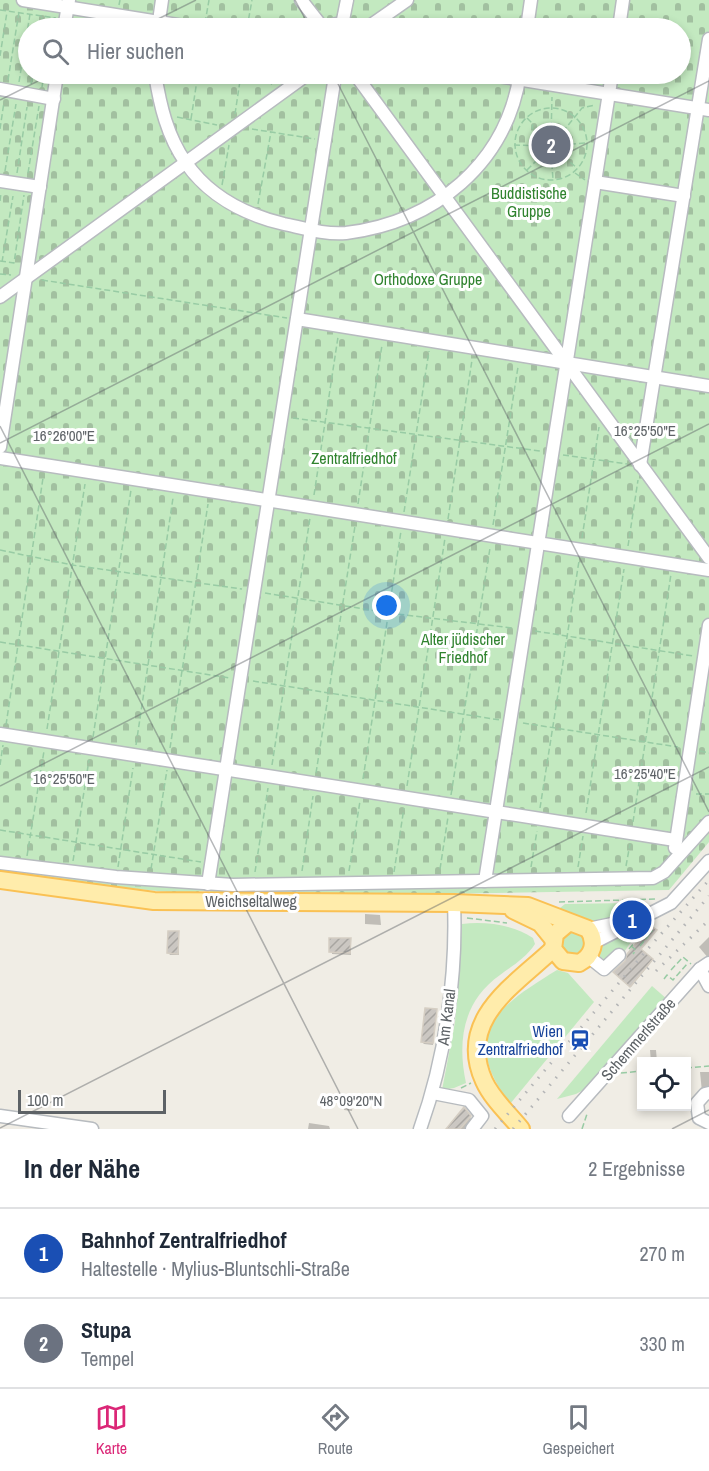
<!DOCTYPE html>
<html lang="de">
<meta charset="utf-8">
<style>
:root{--surface:#fff;--page:#f6f6f7;--text:#1f2937;--muted:#747a83;--line:#e0e1e3;--accent:#db2777}
body{margin:0;font-family:"Archivo Narrow",sans-serif;background:var(--page);color:var(--text)}
.controls{position:absolute;right:18px;bottom:18px;display:grid;overflow:hidden;border-radius:0px;box-shadow:0 3px 9px #0003}
.controls button{width:54px;height:54px;display:grid;place-items:center;padding:0;border:0;border-bottom:2px solid var(--line);background:var(--surface);color:var(--text);font:30px sans-serif}
.scale{position:absolute;left:18px;bottom:15px;width:148px;box-sizing:border-box;padding-left:6px;border:3px solid #5d6266;border-top:0;font-size:16px;line-height:21px;white-space:nowrap;color:#5d6266;-webkit-text-stroke:4px #fff;paint-order:stroke}
.you{position:absolute;left:387px;top:606px;width:21px;height:21px;margin:-15px;border:4px solid #fff;border-radius:50%;background:#1a73e8;box-shadow:0 0 0 9px #1a73e833}
.badge{display:grid;place-items:center;width:39px;height:39px;border-radius:50%;background:var(--accent);color:#fff;font-size:20px;font-weight:700}
.pin{position:absolute;translate:-50% -50%;border:3px solid #fff;box-shadow:0 2px 6px #0006}
.list{margin:0;padding:0;list-style:none}
h2{display:flex;justify-content:space-between;align-items:center;height:78px;margin:0;padding:0 24px;font-size:26px}
h2 small{font-size:20px;font-weight:400;color:var(--muted)}
.list li{display:grid;grid-template-columns:39px 1fr auto;gap:18px;align-items:center;box-sizing:border-box;height:90px;padding:0 24px;border-top:2px solid var(--line)}
.list b{display:block;font-size:22px;white-space:nowrap}
.list p{margin:0;font-size:20px;white-space:nowrap;color:var(--muted)}
.list em{font-size:20px;font-style:normal;color:var(--muted)}
.icon{flex:none;width:33px;height:33px;fill:none;stroke:currentColor;stroke-width:2;stroke-linecap:round;stroke-linejoin:round}
.map{position:relative;flex:none;width:709px;height:1129px;overflow:hidden}
.search{position:absolute;background:var(--surface);box-shadow:0 3px 9px #0003;left:18px;right:18px;top:18px;height:66px;display:flex;align-items:center;gap:15px;box-sizing:border-box;padding:0 21px;border-radius:33px;color:var(--muted);font-size:22px}
.sheet{height:258px;background:var(--surface)}
nav{display:flex;justify-content:space-around;align-items:center;box-sizing:border-box;height:84px;border-top:2px solid var(--line);background:var(--surface);font-size:16px;color:var(--muted)}
nav a{display:grid;justify-items:center;gap:3px}
nav .on{color:var(--accent)}
.map>svg:first-child{display:block}
.green{fill:#c3e9c0}
.cemetery{fill:url(#cemetery-stones);fill-rule:evenodd}
.shadow{fill:#0003}
.building{fill:url(#building-hatch);stroke:#d5cec3;stroke-width:1.5}
.lines{fill:none;stroke-linecap:round;stroke-linejoin:round}
.minor-casing{stroke:#b7bbbf;stroke-width:15}
.major-casing{stroke:#fac154;stroke-width:20}
.path{stroke:#98cba4;stroke-width:1.5;stroke-dasharray:6 3;stroke-linecap:butt}
.minor{stroke:#fff;stroke-width:12}
.major{stroke:#ffecab;stroke-width:16}
.rail{stroke:#b4b5b6;stroke-width:3;stroke-dasharray:1.5 8;stroke-linecap:butt}
.ticks{fill:none;stroke:#5d6266;stroke-width:1.5;stroke-opacity:0.45}
.labels{text-anchor:middle;dominant-baseline:central;stroke-width:6;stroke-linejoin:round;paint-order:stroke}
.park-label{font-size:16px;fill:#30832f;stroke:#fff}
.street-label{font-size:16px;fill:#5d6266;stroke:#fff}
.transit-label{font-size:16px;fill:#164399;stroke:#fff;text-anchor:end}
.ticks-label{font-size:15px;text-anchor:middle;fill:#5d6266;stroke:#fff;stroke-width:6;stroke-linejoin:round;paint-order:stroke}
</style>
<div class="map">
<svg width="709" height="1129" viewBox="0 0 709 1129">
<defs>
<pattern id="cemetery-stones" width="16" height="16" patternUnits="userSpaceOnUse" patternTransform="scale(1.5)"><rect width="16" height="16" fill="#c3e9c0"/><path d="M2 7V4a2 2 0 0 1 4 0v3zM10 15v-3a2 2 0 0 1 4 0v3z" fill="#a2c0a0"/></pattern>
<pattern id="building-hatch" width="6" height="6" patternUnits="userSpaceOnUse" patternTransform="scale(1.5)"><rect width="6" height="6" fill="#cbc7c2"/><path d="M-1 1l2-2M0 6l6-6M5 7l2-2" fill="none" stroke="#a8a5a1"/></pattern>
</defs>
<rect width="100%" height="100%" fill="#f0ede5"/>
<g class="green">
<path d="M626,903L630,906L619,912L620,915L593,924L555,912L565,904Z"/>
<path d="M462,924C486,921 513,925 533,938L535,944C526,958 512,966 500,975C463,1001 457,1041 466,1083L454,1088L442,1090L455,1022Z"/>
<path d="M567,929L586,934L587,954L563,956L559,937Z"/>
<path d="M638,932L622,955L606,961L599,956L604,942Z"/>
<path d="M557,970L568,973L594,1002L510,1104C458,1034 498,1006 557,970Z"/>
<path d="M652,986L668,1000L587,1088L576,1094L557,1099Z"/>
</g>
<path class="cemetery" d="M0,0H709V842L669,890L254,897L211,896L210,891H199L197,895L0,875ZM28,28H680V74H28Z"/>
<g class="shadow">
<path d="M365,914L380,915L381,925L365,924Z"/>
<path d="M655,931L640,951L652,961L631,987L615,973Z"/>
<path d="M178,933L179,955H170L168,952Z"/>
<path d="M709,937V959L699,947Z"/>
<path d="M331,939L350,940L351,955L332,954Z"/>
<path d="M436,1011L433,1045L424,1044L422,1042Z"/>
<path d="M650,1050H656L657,1062H651Z"/>
<path d="M700,1072H709V1089L702,1092Z"/>
<path d="M345,1101L353,1102L352,1111L344,1110Z"/>
<path d="M470,1117L472,1121L465,1129H448Z"/>
<path d="M309,1123L329,1126L330,1129H308Z"/>
</g>
<g class="building">
<path d="M651,926L657,930L641,949L653,959L630,987L613,972L625,961L627,954Z"/>
<path d="M168,931H179L178,954L167,953Z"/>
<path d="M329,938H351L350,953L329,952Z"/>
<path d="M425,1008L437,1009L433,1043L421,1042Z"/>
<path d="M464,1107L471,1116L460,1129H446Z"/>
</g>
<g class="lines">
<g class="minor-casing">
<g id="minor">
<path d="M23,0L196,28"/>
<path d="M301,0L323,28"/>
<path d="M342,25L347,0"/>
<path d="M64,28L69,0"/>
<path d="M158,28L162,0"/>
<path d="M324,28L336,24L351,28"/>
<path d="M367,28L407,0"/>
<path d="M527,28L531,0"/>
<path d="M619,28L623,0"/>
<path d="M155,74C160,105 167,136 186,163C209,196 246,215 284,224C303,228 326,235 346,233C435,222 506,164 520,74"/>
<path d="M355,74L709,558"/>
<path d="M485,74L709,110"/>
<path d="M0,89L54,99"/>
<path d="M0,181L40,187"/>
<path d="M595,182L684,196"/>
<path d="M0,297L308,74"/>
<path d="M297,319L709,386"/>
<path d="M0,447L57,74"/>
<path d="M0,458L709,570"/>
<path d="M640,465L709,39"/>
<path d="M0,734L675,840"/>
<path d="M675,848L709,625"/>
<path d="M0,863L116,877L233,885L653,878L664,872L709,822"/>
<path d="M485,881L612,74"/>
<path d="M208,884L335,76"/>
<path d="M588,929L622,922"/>
<path d="M593,943L671,903L709,861"/>
<path d="M589,957L604,969L619,955"/>
<path d="M700,969L709,986"/>
<path d="M433,1093L469,1100L482,1116L472,1129"/>
<path d="M0,1116L92,1129"/>
<path d="M569,1116L700,969L709,963"/>
<path d="M709,1123L699,1118L697,1103L705,1094L709,1093"/>
<path d="M420,1129C445,1060 457,976 454,903"/>
</g>
</g>
<g class="major-casing">
<g id="major">
<path d="M0,880L154,901L454,903L528,906L588,929C597,942 593,956 579,963L563,961L553,949L555,934L568,923"/>
<path d="M513,910L540,923L553,939"/>
<path d="M521,1129C509,1114 492,1099 484,1081C456,1019 515,985 553,949"/>
</g>
</g>
<g class="path">
<path d="M119,5L120,0"/>
<path d="M0,10L56,18"/>
<path d="M205,23L209,0"/>
<path d="M40,28L42,17"/>
<path d="M51,28L53,18"/>
<path d="M247,28L252,0"/>
<path d="M0,56L7,12"/>
<path d="M241,75L270,82L273,86"/>
<path d="M8,80L19,12"/>
<path d="M19,82L30,14"/>
<path d="M31,84L33,74"/>
<path d="M42,87L44,74"/>
<circle cx="551" cy="144" r="36"/>
<path d="M235,114L241,74"/>
<path d="M177,117L217,125"/>
<path d="M527,118L533,124L532,128L545,139"/>
<path d="M191,119L198,74"/>
<path d="M0,129L4,102"/>
<path d="M252,129L315,139"/>
<path d="M551,137L552,97"/>
<circle cx="551" cy="145" r="8"/>
<path d="M557,139L582,108L595,105"/>
<path d="M514,145L542,146"/>
<path d="M561,145L586,143"/>
<path d="M545,151L539,158L551,162L563,156L577,168"/>
<path d="M551,154L553,179"/>
<path d="M527,170L539,158L533,146L539,134L550,128L562,132L568,145L563,156L557,151"/>
<path d="M5,171L16,104"/>
<path d="M17,173L27,107"/>
<path d="M28,173L39,106"/>
<path d="M575,173L585,180"/>
<path d="M222,185L229,145"/>
<path d="M0,201L1,193"/>
<path d="M258,204L271,132"/>
<path d="M0,261L14,263L24,195"/>
<path d="M2,262L13,196"/>
<path d="M0,274L11,275"/>
<path d="M42,280L287,318"/>
<path d="M293,418L540,451"/>
<path d="M563,455L627,464"/>
<path d="M314,495L338,337"/>
<path d="M358,504L382,345"/>
<path d="M404,512L429,351"/>
<path d="M448,519L472,360"/>
<path d="M493,525L518,367"/>
<path d="M582,538L599,427"/>
<path d="M628,546L638,480"/>
<path d="M0,550L72,565L242,589"/>
<path d="M265,593L389,613L512,628"/>
<path d="M535,631L693,656"/>
<path d="M0,642L230,678"/>
<path d="M253,681L500,720"/>
<path d="M523,723L678,747"/>
<path d="M6,725L43,478"/>
<path d="M47,729L85,484"/>
<path d="M93,737L131,490"/>
<path d="M136,745L173,498"/>
<path d="M170,748L208,504"/>
<path d="M700,751L709,753"/>
<path d="M0,765L3,745"/>
<path d="M272,765L310,518"/>
<path d="M316,773L355,526"/>
<path d="M363,779L401,531"/>
<path d="M407,786L445,538"/>
<path d="M696,794H709"/>
<path d="M451,795L490,548"/>
<path d="M540,808L579,561"/>
<path d="M586,813L624,569"/>
<path d="M633,822L671,574"/>
<path d="M0,830L201,862"/>
<path d="M27,856L44,751"/>
<path d="M73,861L89,760"/>
<path d="M626,866L630,844"/>
<path d="M118,867L133,768"/>
<path d="M531,867L537,831"/>
<path d="M578,867L583,836"/>
<path d="M151,869L167,770"/>
<path d="M440,869L448,817"/>
<path d="M302,871L313,796"/>
<path d="M349,871L360,801"/>
<path d="M255,872L268,788"/>
<path d="M394,872L404,808"/>
<path d="M559,902L656,899"/>
<path d="M467,918L507,923"/>
<path d="M631,946L636,950L633,954"/>
<path d="M640,946L652,931L648,928"/>
<path d="M629,949L645,930"/>
<path d="M671,970L683,957L691,964"/>
<path d="M664,979L667,975L673,980L688,963"/>
<path d="M686,1068L709,1066"/>
<path d="M621,1073L642,1071"/>
<path d="M461,1088L471,1083"/>
<path d="M582,1129L587,1114"/>
</g>
<use href="#minor" class="minor"/>
<use href="#major" class="major"/>
<g class="rail">
<path d="M656,971L709,920"/>
<path d="M495,1129L646,951L709,880"/>
<path d="M513,1129L709,896"/>
</g>
</g>
<path class="ticks" d="M295,0L310,28M140,28L196,0M333,74L709,812M0,100L52,74M0,426L358,1129M0,443L709,81M0,786L709,424M0,1128L709,767M672,1129L709,1110"/>
<defs>
<g id="station-bare" transform="scale(1.62)"><path d="M-3-6H3Q5-6 5-4V2Q5 4 3 4L4.5 6H3L1.5 4h-3L-3 6H-4.5L-3 4Q-5 4-5 2V-4Q-5-6-3-6ZM-3.5-4v3h7v-3ZM-3.5 1v1.5H-2V1ZM2 1v1.5H3.5V1Z" fill="#1a4fb4" stroke="#fff" stroke-width="2.5" paint-order="stroke"/></g>
</defs>
<g fill-rule="evenodd">
<use href="#station-bare" x="580" y="1040"/>
</g>
<g class="labels">
<g class="park-label">
<text x="529" y="193">Buddistische<tspan x="529" dy="18">Gruppe</tspan></text>
<text x="428" y="279">Orthodoxe Gruppe</text>
<text x="354" y="458">Zentralfriedhof</text>
<text x="463" y="639">Alter jüdischer<tspan x="463" dy="18">Friedhof</tspan></text>
</g>
<g class="street-label">
<text x="251" y="901">Weichseltalweg</text>
<text transform="translate(446 1017) rotate(-83)">Am Kanal</text>
<text transform="translate(638 1039) rotate(-49)">Schemmerlstraße</text>
</g>
<g class="transit-label">
<text x="563" y="1031">Wien<tspan x="563" dy="18">Zentralfriedhof</tspan></text>
</g>
</g>
<g class="ticks-label">
<text x="645" y="436">16°25'50"E</text>
<text x="64" y="441">16°26'00"E</text>
<text x="645" y="779">16°25'40"E</text>
<text x="64" y="784">16°25'50"E</text>
<text x="351" y="1106">48°09'20"N</text>
</g>
</svg>
<div class="controls">
<button><svg class="icon" aria-label="locate" viewBox="0 0 24 24"><circle cx="12" cy="12" r="6"/><path d="M12 2v4M12 18v4M2 12h4M18 12h4"/></svg></button>
</div>
<div class="scale">100 m</div>
<div class="you"></div>
<div class="pin badge" style="left:632px;top:920px;background:#1a4fb4">1</div>
<div class="pin badge" style="left:551px;top:145px;background:#6b7280">2</div>
<div class="search"><svg class="icon" aria-label="search" viewBox="0 0 24 24"><circle cx="10" cy="10" r="6"/><path d="M15 15l6 6"/></svg>Hier suchen</div>
</div>
<section class="sheet">
<h2>In der Nähe<small>2 Ergebnisse</small></h2>
<ul class="list">
<li><span class="badge" style="background:#1a4fb4">1</span><div><b>Bahnhof Zentralfriedhof</b><p>Haltestelle · Mylius-Bluntschli-Straße</p></div><em>270 m</em></li>
<li><span class="badge" style="background:#6b7280">2</span><div><b>Stupa</b><p>Tempel</p></div><em>330 m</em></li>
</ul>
</section>
<nav>
<a class="on"><svg class="icon" aria-label="map" viewBox="0 0 24 24"><path d="M3 6l6-2 6 2 6-2v14l-6 2-6-2-6 2zM9 4v14M15 6v14"/></svg>Karte</a>
<a><svg class="icon" aria-label="directions" viewBox="0 0 24 24"><path d="M12 3l9 9-9 9-9-9zM9 14v-3h6M13 9l2 2-2 2"/></svg>Route</a>
<a><svg class="icon" aria-label="saved" viewBox="0 0 24 24"><path d="M7 4h10v16l-5-4-5 4z"/></svg>Gespeichert</a>
</nav>
